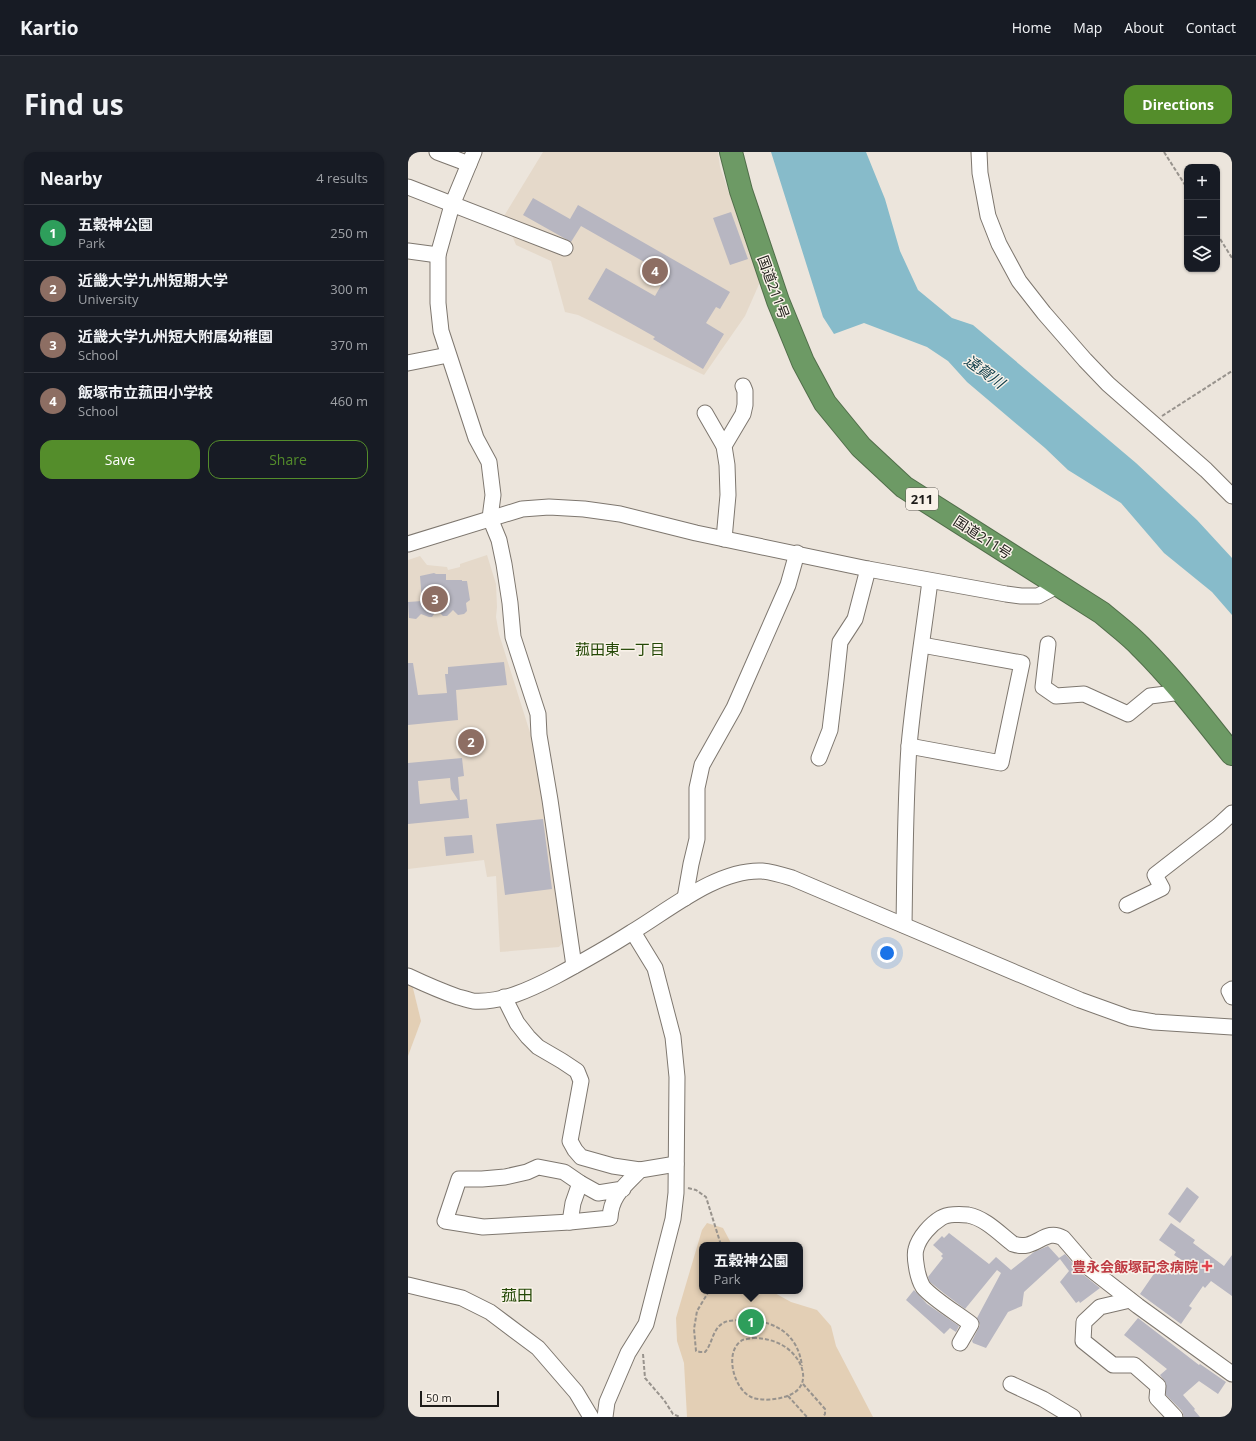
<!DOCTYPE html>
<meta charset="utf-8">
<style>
:root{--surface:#171b24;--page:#20242c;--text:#f1f3f6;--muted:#9ea1a6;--line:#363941;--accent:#548d2b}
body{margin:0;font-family:"Open Sans","Noto Sans JP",sans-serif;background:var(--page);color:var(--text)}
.controls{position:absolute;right:12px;top:12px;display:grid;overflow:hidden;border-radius:8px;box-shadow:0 1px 3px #0004}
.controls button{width:36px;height:36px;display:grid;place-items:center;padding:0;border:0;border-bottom:1px solid var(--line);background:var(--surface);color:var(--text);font:20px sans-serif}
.scale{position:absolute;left:12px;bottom:10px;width:79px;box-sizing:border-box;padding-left:4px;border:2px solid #1e1c19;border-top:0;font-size:11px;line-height:14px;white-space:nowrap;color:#1e1c19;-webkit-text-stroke:3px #f9f2e9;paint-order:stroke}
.you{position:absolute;left:479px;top:801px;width:14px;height:14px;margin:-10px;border:3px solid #fff;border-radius:50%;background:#1a73e8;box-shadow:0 0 0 6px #1a73e833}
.badge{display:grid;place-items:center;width:26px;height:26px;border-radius:50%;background:var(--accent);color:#fff;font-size:13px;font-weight:700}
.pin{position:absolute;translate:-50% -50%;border:2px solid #fff;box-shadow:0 1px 4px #0006}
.popup{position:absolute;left:291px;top:1090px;width:104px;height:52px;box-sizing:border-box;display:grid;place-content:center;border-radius:8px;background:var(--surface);filter:drop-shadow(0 1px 3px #0005);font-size:13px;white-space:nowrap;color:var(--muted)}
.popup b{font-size:15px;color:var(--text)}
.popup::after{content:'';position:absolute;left:50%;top:100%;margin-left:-8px;border:8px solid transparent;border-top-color:var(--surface)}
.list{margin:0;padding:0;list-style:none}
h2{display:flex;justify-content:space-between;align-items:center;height:52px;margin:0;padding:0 16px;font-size:17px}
h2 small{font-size:13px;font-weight:400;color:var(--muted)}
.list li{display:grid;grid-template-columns:26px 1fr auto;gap:12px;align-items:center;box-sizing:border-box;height:56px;padding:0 16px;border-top:1px solid var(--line)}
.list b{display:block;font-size:15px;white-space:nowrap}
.list p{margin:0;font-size:13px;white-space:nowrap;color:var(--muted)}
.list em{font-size:13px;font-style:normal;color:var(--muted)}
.actions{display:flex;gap:8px;padding:12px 16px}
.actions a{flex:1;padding:9px 0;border:1px solid var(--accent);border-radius:12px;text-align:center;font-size:14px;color:var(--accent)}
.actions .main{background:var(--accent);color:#fff}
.icon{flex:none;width:22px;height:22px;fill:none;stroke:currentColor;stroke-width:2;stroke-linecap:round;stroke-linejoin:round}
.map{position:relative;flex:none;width:824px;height:1265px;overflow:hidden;border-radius:12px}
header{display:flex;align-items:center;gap:24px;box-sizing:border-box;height:56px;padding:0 20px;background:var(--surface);border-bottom:1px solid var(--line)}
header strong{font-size:19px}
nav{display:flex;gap:22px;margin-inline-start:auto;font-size:14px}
.intro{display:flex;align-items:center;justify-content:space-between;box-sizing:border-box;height:96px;padding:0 24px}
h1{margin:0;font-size:28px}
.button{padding:10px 18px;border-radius:12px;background:var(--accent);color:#fff;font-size:14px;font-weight:700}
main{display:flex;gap:24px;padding:0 24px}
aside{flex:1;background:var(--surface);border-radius:12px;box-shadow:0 1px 3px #0004}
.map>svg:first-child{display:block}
.built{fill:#e5d9ca}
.green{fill:#e3cfb5}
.water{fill:#87bbca}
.building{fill:#b7b6c1;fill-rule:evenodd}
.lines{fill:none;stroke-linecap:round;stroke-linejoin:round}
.minor-casing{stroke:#7e776f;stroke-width:17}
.highway-casing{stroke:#516e4a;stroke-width:24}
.path{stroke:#98938d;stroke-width:2;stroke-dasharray:4 2;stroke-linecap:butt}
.minor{stroke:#fff;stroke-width:15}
.highway{stroke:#6d9a65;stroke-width:22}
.health-dot{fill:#e0444e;stroke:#f9f2e9;stroke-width:1.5}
.labels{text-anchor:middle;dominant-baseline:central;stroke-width:3;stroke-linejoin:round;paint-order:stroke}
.shield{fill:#f9f2e9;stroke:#605c57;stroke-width:1}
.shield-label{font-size:13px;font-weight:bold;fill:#1e1c19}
.street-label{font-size:14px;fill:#1e1c19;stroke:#f9f2e9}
.health-label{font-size:14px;font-weight:bold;fill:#be3a42;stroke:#f9f2e9;text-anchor:end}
.water-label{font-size:15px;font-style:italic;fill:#0b3b47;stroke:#f9f2e9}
.neighbourhood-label{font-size:15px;fill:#244806;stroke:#f9f2e9}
.quarter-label{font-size:16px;fill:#244806;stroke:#f9f2e9}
</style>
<header>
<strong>Kartio</strong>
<nav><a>Home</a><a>Map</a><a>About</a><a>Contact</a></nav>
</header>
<div class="intro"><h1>Find us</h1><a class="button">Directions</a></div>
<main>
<aside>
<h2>Nearby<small>4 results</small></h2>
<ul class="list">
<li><span class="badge" style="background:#2e9e5b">1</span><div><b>五穀神公園</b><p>Park</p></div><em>250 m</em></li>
<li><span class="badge" style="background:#8d6e63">2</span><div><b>近畿大学九州短期大学</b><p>University</p></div><em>300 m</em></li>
<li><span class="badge" style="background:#8d6e63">3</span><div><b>近畿大学九州短大附属幼稚園</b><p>School</p></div><em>370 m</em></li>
<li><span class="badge" style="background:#8d6e63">4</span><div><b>飯塚市立菰田小学校</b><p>School</p></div><em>460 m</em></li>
</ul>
<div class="actions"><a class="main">Save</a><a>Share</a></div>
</aside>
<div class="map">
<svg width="824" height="1265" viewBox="0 0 824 1265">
<rect width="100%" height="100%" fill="#ece5dc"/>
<g class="built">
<path d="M135,0H310L312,15L352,130L337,164L296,223L170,163L157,160L143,109L108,93L96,64Z"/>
<path d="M79,403L88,432L89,455L88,465L91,482L130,606L156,789L151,795L92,800L88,724L79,725L76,708L0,717V408L12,404L19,413L39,415L40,418L52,415V412Z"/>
</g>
<g class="green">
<path d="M0,830L4,832L13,869L0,904Z"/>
<path d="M299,1071L315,1076L324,1093H294V1139H363L383,1150L409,1158L423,1174L428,1194L465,1265H279L276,1211L269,1189L268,1166L294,1078Z"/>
</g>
<path class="water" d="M363,0H458L477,47L492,99L510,138L544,166L565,173L728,311L789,368L824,406V463L804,440L756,401L713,351L660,318L637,296L559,230L540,209L519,195L456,171L426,182L415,165Z"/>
<g class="building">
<path d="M125,46L162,67L170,53L322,140L312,157L308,155L298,171L316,182L295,217L245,187L247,185L180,147L198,116L247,144L259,123L173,74L163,90L115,63Z"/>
<path d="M323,60L340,107L322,113L305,66Z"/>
<path d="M26,421L28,422H38V428H54V429H59L62,448L58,451L59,459L56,462L50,463L45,458L39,464H35L29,458L24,465H21L13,462L8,467L1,466L0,450L14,449L12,424Z"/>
<path d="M96,510L99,533L48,538L50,568L0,573V511H5L10,543L39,541L37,522H40V515Z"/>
<path d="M54,606L56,624L50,625L52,648L59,647L61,666L0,672V611ZM42,626L43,637L50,648L12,652L10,629Z"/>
<path d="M135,667L144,737L97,743L88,672Z"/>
<path d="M64,683L66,701L38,704L36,685Z"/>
<path d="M779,1035L791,1045L772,1071L760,1062Z"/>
<path d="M763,1071L787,1088L785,1091L816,1114L824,1103V1144L803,1129L797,1136L795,1134L781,1154L784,1156L773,1172L732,1142L752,1113L767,1123L777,1110L766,1103L768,1100L751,1088Z"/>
<path d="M541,1081L581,1112L588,1105L603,1118L626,1100L640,1094L651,1106L657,1102L673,1121L692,1136L672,1151L671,1149L668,1151L652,1130L661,1119L652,1107L616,1140L614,1154L600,1160L578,1196L565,1191L564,1189L572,1173L569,1166L593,1121L589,1118L557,1157L537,1142L522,1130L520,1125L535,1106L533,1104L535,1102L525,1093L534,1084L536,1086Z"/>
<path d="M506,1138L519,1152L551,1174L548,1180L542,1176L536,1182L498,1148Z"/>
<path d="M730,1166L791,1213L792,1212L818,1230L810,1242L791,1229L775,1243L787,1257L786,1258L792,1265H776L774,1259L758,1243V1231L752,1223L759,1217L716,1183Z"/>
</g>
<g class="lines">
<g class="minor-casing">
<g id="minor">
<path d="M29,0L61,12"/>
<path d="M66,0L44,53L30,103V151L33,179L68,286L81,310L85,343L82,366L91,388L96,412L102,451L105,485L130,562L131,583L142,648L166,814"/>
<path d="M571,0L572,21L580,64L591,92L611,129L636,161L677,208L700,232L798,318L824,344"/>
<path d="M0,35L157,96"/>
<path d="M0,99L30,103"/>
<path d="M0,211L40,203"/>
<path d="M297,261L316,294"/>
<path d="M316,387L320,343L319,313L316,294L335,262L337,253V239L335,234"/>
<path d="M0,392L114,357L141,355L176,357L212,362L288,381L460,417L598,442L613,444H630L649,434"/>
<path d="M640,492L635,535L648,544L676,542L720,562L742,544L774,540"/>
<path d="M501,594L593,611L614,511L514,493"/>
<path d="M411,606L422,578L428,528L432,490L447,467L460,417"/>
<path d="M277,746L283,712L289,687V636L294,613L326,556L380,433L389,401"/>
<path d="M719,753L754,736L747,723L810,674L824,661"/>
<path d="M496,773C497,714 497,654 501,594C506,539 515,484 522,429"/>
<path d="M0,824C17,832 33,839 50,845C55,846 60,848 65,849C94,851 123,837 148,824C174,810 199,796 224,780C261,758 309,717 354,719C364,720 374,723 384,726L672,848L722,866L746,870L824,875"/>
<path d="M824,837L821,839L824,845"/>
<path d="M96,845L109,871L120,885L130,895L154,909L169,919L173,929L162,989L167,998L173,1005L205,1014L232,1018L268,1012"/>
<path d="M215,1037L190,1041L172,1031L156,1020L130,1015L119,1020L97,1025L74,1027H51L37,1069L75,1075L162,1070L202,1066C203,1043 217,1034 232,1018"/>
<path d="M162,1070L165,1051L172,1031"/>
<path d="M0,1133L54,1146L82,1160L130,1196L168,1240L183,1265"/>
<path d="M722,1148L692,1155L676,1170L675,1189L705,1213H726L750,1234L749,1246L767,1265"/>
<path d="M552,1191L563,1172C550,1162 525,1147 515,1135C512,1130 510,1123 509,1118C508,1111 506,1103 508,1097C511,1085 523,1072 533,1066C539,1062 552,1062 560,1063C577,1066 592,1082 605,1092C628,1100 636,1075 655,1086L680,1115L730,1154L824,1222"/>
<path d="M603,1232L635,1247L665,1265"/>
<path d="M197,1265L199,1250L220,1201L238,1172L265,1067L268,1041L269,925L265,885L247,816L225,780"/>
</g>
</g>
<g class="highway-casing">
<path id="highway" d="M323,0L333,39L370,149L395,210L417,251L453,295L496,335L694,461C708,473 722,483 734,496C767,529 795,566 824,602"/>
</g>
<g class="path">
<path d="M756,0L779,36"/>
<path d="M809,82L824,106"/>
<path d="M754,264L824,219"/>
<path d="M280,1036L288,1038L298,1045L313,1093"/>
<path d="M301,1139L289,1159L286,1177L288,1199L292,1200H297C305,1191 304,1176 317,1170C323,1168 332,1168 338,1168C369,1169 390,1183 394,1214"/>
<path d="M345,1186C355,1186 365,1188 374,1193C396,1205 407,1237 376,1245C366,1248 352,1249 343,1245C326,1237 316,1201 333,1189C335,1187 341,1187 345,1186Z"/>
<path d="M235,1202L237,1226L256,1248L265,1262L272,1265"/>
<path d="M395,1232L417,1257V1262L415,1265"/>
<path d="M380,1244L399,1265"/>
</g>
<use href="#minor" class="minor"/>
<use href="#highway" class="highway"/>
</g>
<path class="health-dot" d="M797 1108h4v4h4v4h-4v4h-4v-4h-4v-4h4z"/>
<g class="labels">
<rect class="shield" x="498" y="336" width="32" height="22" rx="3"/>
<g class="shield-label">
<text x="514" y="347">211</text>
</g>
<g class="street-label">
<text transform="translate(366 135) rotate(70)">国道211号</text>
<text transform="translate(575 385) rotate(33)">国道211号</text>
</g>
<g class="health-label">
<text x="790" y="1114">豊永会飯塚記念病院</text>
</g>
<g class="water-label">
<text transform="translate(577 219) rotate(36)">遠賀川</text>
</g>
<g class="neighbourhood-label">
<text x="212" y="497">菰田東一丁目</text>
</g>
<g class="quarter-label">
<text x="109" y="1143">菰田</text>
</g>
</g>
</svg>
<div class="controls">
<button>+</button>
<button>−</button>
<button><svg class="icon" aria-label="layers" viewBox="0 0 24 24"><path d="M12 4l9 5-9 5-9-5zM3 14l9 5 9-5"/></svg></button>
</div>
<div class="scale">50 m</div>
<div class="you"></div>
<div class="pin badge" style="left:343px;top:1170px;background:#2e9e5b">1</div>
<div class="popup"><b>五穀神公園</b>Park</div>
<div class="pin badge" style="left:63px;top:590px;background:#8d6e63">2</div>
<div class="pin badge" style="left:27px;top:447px;background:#8d6e63">3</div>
<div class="pin badge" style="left:247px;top:119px;background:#8d6e63">4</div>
</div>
</main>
